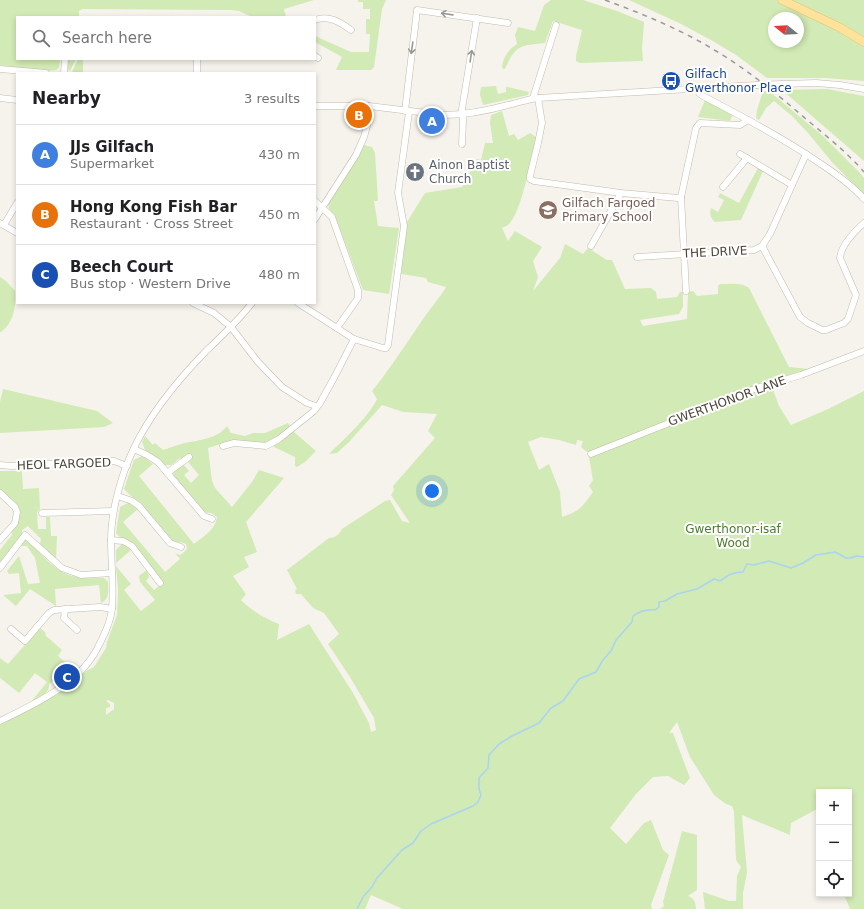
<!DOCTYPE html>
<meta charset="utf-8">
<style>
:root{--surface:#fff;--page:#f6f6f6;--text:#202124;--muted:#757577;--line:#e0e0e0;--accent:#db2777}
body{margin:0;font-family:"DejaVu Sans",sans-serif;background:var(--page);color:var(--text)}
.controls{position:absolute;right:12px;bottom:12px;display:grid;overflow:hidden;border-radius:0px;box-shadow:0 2px 6px #0003}
.controls button{width:36px;height:36px;display:grid;place-items:center;padding:0;border:0;border-bottom:1px solid var(--line);background:var(--surface);color:var(--text);font:20px sans-serif}
.compass{position:absolute;left:768px;top:12px;width:36px;height:36px;border-radius:50%;background:var(--surface);box-shadow:0 2px 6px #0003;rotate:288deg}
.you{position:absolute;left:432px;top:491px;width:14px;height:14px;margin:-10px;border:3px solid #fff;border-radius:50%;background:#1a73e8;box-shadow:0 0 0 6px #1a73e833}
.badge{display:grid;place-items:center;width:26px;height:26px;border-radius:50%;background:var(--accent);color:#fff;font-size:13px;font-weight:700}
.pin{position:absolute;translate:-50% -50%;border:2px solid #fff;box-shadow:0 1px 4px #0006}
.list{margin:0;padding:0;list-style:none}
h2{display:flex;justify-content:space-between;align-items:center;height:52px;margin:0;padding:0 16px;font-size:17px}
h2 small{font-size:13px;font-weight:400;color:var(--muted)}
.list li{display:grid;grid-template-columns:26px 1fr auto;gap:12px;align-items:center;box-sizing:border-box;height:60px;padding:0 16px;border-top:1px solid var(--line)}
.list b{display:block;font-size:15px;white-space:nowrap}
.list p{margin:0;font-size:13px;white-space:nowrap;color:var(--muted)}
.list em{font-size:13px;font-style:normal;color:var(--muted)}
.icon{flex:none;width:22px;height:22px;fill:none;stroke:currentColor;stroke-width:2;stroke-linecap:round;stroke-linejoin:round}
.map{position:relative;flex:none;width:864px;height:909px;overflow:hidden}
.search{position:absolute;background:var(--surface);box-shadow:0 2px 6px #0003;left:16px;top:16px;width:300px;height:44px;display:flex;align-items:center;gap:10px;box-sizing:border-box;padding:0 14px;border-radius:0px;color:var(--muted);font-size:15px}
.panel{position:absolute;background:var(--surface);box-shadow:0 2px 6px #0003;left:16px;top:72px;width:300px;height:232px;border-radius:0px}
.map>svg:first-child{display:block}
.green{fill:#d2eab5;fill-rule:evenodd}
.lines{fill:none;stroke-linecap:round;stroke-linejoin:round}
.stream{stroke:#a9d4f2;stroke-width:1.5}
.minor-casing{stroke:#c2bbae;stroke-width:7}
.major-casing{stroke:#e6c16a;stroke-width:9}
.minor{stroke:#fff;stroke-width:6}
.major{stroke:#ffe39c;stroke-width:8}
.rail{stroke:#9a9a9a;stroke-width:1.5;stroke-dasharray:5 5;stroke-linecap:butt}
.minor-bridge-casing{stroke:#c2bbae;stroke-width:7;stroke-linecap:butt}
.minor-bridge{stroke:#fff;stroke-width:6}
.oneway{stroke:#9c9892}
.labels{text-anchor:middle;dominant-baseline:central;stroke-width:4;stroke-linejoin:round;paint-order:stroke}
.transit-label{font-size:12px;fill:#164399;stroke:#fff;text-anchor:start}
.worship-label{font-size:12px;fill:#5b616d;stroke:#fff;text-anchor:start}
.education-label{font-size:12px;fill:#785e54;stroke:#fff;text-anchor:start}
.street-label{font-size:12px;fill:#4b4439;stroke:#fff}
.park-label{font-size:12px;fill:#4a7f2a;stroke:#fff}
</style>
<div class="map">
<svg width="864" height="909" viewBox="0 0 864 909">
<rect width="100%" height="100%" fill="#f6f3ec"/>
<g class="green">
<path d="M0,0H314L284,9L286,17H252L239,11L231,10L82,9L79,11V17H17V59H60L59,68L56,70C38,72 18,68 0,65Z"/>
<path d="M358,0H386L382,9L374,67L371,70H336L342,57L315,42V36L351,52H369L370,34H366V19H370V9H363V2H358Z"/>
<path d="M551,0H583L617,11L644,22L642,49L643,61L580,63L576,61V56L582,30L553,21L545,43C520,46 516,44 505,69H503L502,66C504,56 508,50 517,44L515,35L518,27L535,31L544,5Z"/>
<path d="M629,0H864V81L825,78H767L736,55L711,40L681,24ZM774,18H798V42H774Z"/>
<path d="M68,59H76L70,71L67,68Z"/>
<path d="M78,59H83V73L72,72Z"/>
<path d="M496,86L498,94L506,92V87H508L529,92L528,95L483,105L480,95L481,87Z"/>
<path d="M827,89L864,96V161L782,90Z"/>
<path d="M763,91H769L824,137L860,173L864,178V195L831,161L808,133L792,116L774,101L766,108L759,120L756,118L757,110Z"/>
<path d="M705,100L733,114L730,121L698,117Z"/>
<path d="M502,111L509,136L514,134L518,140L530,133L536,137C531,157 522,213 508,225C506,226 504,227 502,228L508,241L515,231L542,247L533,261L538,277L533,291L560,258L565,244L583,254L588,248L607,260H612L625,289L651,288L656,292L657,299L677,297L680,292H683V307L679,314L640,320L643,326L687,319L688,292L693,291L697,296L718,294V286L720,284C730,284 741,282 749,288L789,367L809,369L776,379L777,386L772,387L779,406L791,425L828,409L864,391V909H850L844,894H849V792H819V808L791,823L790,835L742,815L747,873L743,893V909H705L703,892L729,901H736L737,876L741,867L736,860L734,811L732,806L726,804L714,795L690,757L677,722L669,733H673L690,778L684,785L668,776L653,777L636,794L610,828L626,844L644,823L651,820L663,850L669,855L651,905L652,909H403L371,895L365,909H0V725L50,698L67,688L86,671L94,667L106,648L107,642L117,615L118,589L116,566L131,584L124,590L141,611L155,600L140,582L139,576L147,570L149,577L146,581L154,590L163,583L116,533L120,507L128,503L133,504L138,509L123,522L165,572L180,559L175,553L180,555L183,553L187,549L186,544C180,541 176,543 170,540L142,505L133,498L124,489L134,460L142,456L153,464L139,476L194,544C203,537 216,529 217,517L211,513L202,512L173,478C173,470 177,468 183,464L189,471L184,475L191,483L199,475L188,462L180,458L171,465H162L153,455L145,450L142,442L145,436L153,445L155,443L163,450C170,448 177,445 184,443C200,440 217,439 227,426L231,433L245,436L253,433H265L288,423L295,433L316,451L305,462L297,467L295,466V457L274,447L273,439L265,444L227,442L208,448L212,481L215,488L232,507L252,482L259,470L284,478L246,522L257,552L244,557L249,567L233,576L246,594L241,600C252,611 264,618 279,624L277,640L309,624L353,693L369,723L371,732L376,730L374,718L350,677L328,644L339,634L324,613L313,608L301,594H296L295,590L297,589L287,570L329,538C335,538 339,535 342,529L385,501L390,500L402,521L410,523L391,495L394,490L393,486L435,438L428,431L437,414L403,412L382,405L350,441L337,453L329,454C344,439 368,418 377,399L372,391C390,369 405,345 421,322C429,310 439,299 446,287L428,282L426,278L401,274L407,222L425,193L462,187L477,159L481,160L485,143H493L490,123L491,115ZM710,408L589,457L593,480L589,486L593,492C583,506 579,512 562,517L560,492L549,464L539,470L528,442L541,437L559,440L576,445L577,440L583,441L581,447L587,452H591ZM108,700L114,703V709L106,715V708L110,707V704L106,701Z"/>
<path d="M364,145L372,147L375,153L378,201H374L378,226L399,228L389,294L363,290L335,216L329,209L328,202Z"/>
<path d="M758,168L763,171L741,220L715,222C711,219 709,213 711,208L718,212L724,200L718,197L720,193L739,203Z"/>
<path d="M0,277L6,281L15,291C16,306 14,322 1,332H0Z"/>
<path d="M3,389L97,411L113,423L104,427L0,433V402Z"/>
<path d="M0,471H22L23,489L39,488L40,509L37,512L38,529H46V517H50L51,536H57L56,561L40,544L41,539L28,526L22,530V534L0,562V550L12,535L11,529L17,522L20,516L17,508L0,492Z"/>
<path d="M24,539L27,540C40,552 54,571 72,576C82,579 94,578 104,578L108,582C108,591 110,599 101,603L99,585L55,589L56,606L30,589L16,606L3,595L21,593L19,573L9,574L7,571L19,556L28,584L40,583L35,558L27,546H18Z"/>
<path d="M122,544L126,546L131,550L116,563V550Z"/>
<path d="M40,628L45,632L46,636L62,650L58,656L74,670L68,671L49,684C50,694 39,697 31,702L47,682L35,673L19,693L0,678V658L8,664Z"/>
<path d="M682,831L697,835V890L688,896C695,899 695,901 696,909H660L664,906L663,902Z"/>
</g>
<g class="lines">
<path class="stream" d="M357,909L363,897L372,887L377,878L402,850L413,843L421,831L431,824L473,806L478,802L481,795L479,789V778L488,768L489,755L499,744L512,736L539,723L551,708L563,701L579,679L596,672L603,660L611,651L616,640L632,622L633,616C640,611 646,609 655,610L659,607V602L665,601L677,594L697,589L714,579L720,581C728,575 733,572 743,572L747,564L754,565L769,561L791,568L803,563L816,555L835,552L846,558H850L857,556L864,557"/>
<g class="minor-casing">
<g id="minor">
<path d="M315,20C329,15 340,22 351,30"/>
<path d="M315,56L318,58"/>
<path d="M197,59V73"/>
<path d="M0,69L46,73"/>
<path d="M64,73L65,59"/>
<path d="M782,84L816,83L840,85L864,89"/>
<path d="M698,88L699,93L703,96C743,117 783,138 821,164C836,174 852,185 864,199"/>
<path d="M0,98L17,100"/>
<path d="M533,98L556,25"/>
<path d="M538,98L542,123L538,143L530,176V179L534,181L621,193L678,198L681,197"/>
<path d="M315,106H369L443,115C464,115 486,111 508,105C518,103 528,99 538,98L756,85"/>
<path d="M405,111L417,10L508,23"/>
<path d="M462,144L463,120L462,109L477,18"/>
<path d="M740,154L792,185"/>
<path d="M723,187L747,158"/>
<path d="M315,201L332,217L358,290V298L337,328"/>
<path d="M315,219L356,155L364,137L367,126L369,106"/>
<path d="M0,223L17,233"/>
<path d="M4,225L17,203"/>
<path d="M591,246L621,193"/>
<path d="M762,246L800,317L808,323L822,330H826L844,323L848,319L856,295L840,258C841,245 854,232 864,223"/>
<path d="M637,257L754,250L762,246L770,234L806,154"/>
<path d="M686,291L681,197L696,128L700,123L740,125L748,120"/>
<path d="M193,303L214,313L231,327L258,362L282,387L307,403L316,406"/>
<path d="M298,303L354,339L383,348H386L388,345L404,226L398,193L409,112"/>
<path d="M223,446L234,443L266,446L279,439L314,411L320,403L335,376L354,339"/>
<path d="M134,449L147,455L158,462L204,516L212,519"/>
<path d="M591,454L757,388L801,375L864,351"/>
<path d="M0,465L11,466L106,461H114L127,466"/>
<path d="M167,473L189,457"/>
<path d="M0,493L15,507L17,512L15,523L0,540"/>
<path d="M118,496L132,501L139,506L170,543L181,547"/>
<path d="M42,513L113,511"/>
<path d="M111,540L123,541L132,546L160,583"/>
<path d="M0,568L25,535L62,568L81,575L112,573"/>
<path d="M65,609L64,618L77,630"/>
<path d="M11,629L25,641L49,613L54,610L100,607L112,609"/>
<path d="M0,721C29,707 71,687 90,660C95,654 98,647 102,639C107,629 111,619 112,608C114,586 111,564 111,541C111,511 121,475 134,448C151,412 178,380 206,351C222,336 238,321 252,303"/>
</g>
</g>
<g class="major-casing">
<path id="major" d="M782,0L839,27L864,42"/>
</g>
<use href="#minor" class="minor"/>
<use href="#major" class="major"/>
<path class="rail" d="M605,0C643,14 682,30 716,51C748,70 778,95 806,119C826,136 847,152 864,172"/>
<g class="minor-bridge-casing">
<path id="minor-bridge" d="M756,85L782,84"/>
</g>
<use href="#minor-bridge" class="minor-bridge"/>
</g>
<defs><path id="oneway-shaft" d="M-6 0H5M1.5-3L5.5 0L1.5 3" fill="none" stroke-width="1.6" stroke-linecap="round" stroke-linejoin="round"/></defs>
<g class="oneway">
<use href="#oneway-shaft" transform="translate(447 14) rotate(-172)"/>
<use href="#oneway-shaft" transform="translate(412 48) rotate(98)"/>
<use href="#oneway-shaft" transform="translate(471 56) rotate(-81)"/>
</g>
<defs>
<g id="bus-disc" transform="scale(1)"><circle r="9.5" fill="#1a4fb4" stroke="#fff"/><path d="M-5-6H5V4H4V6H2V4H-2V6H-4V4H-5ZM-3.5-4V0h7V-4ZM-3.5 1.2v1.5H-2V1.2ZM2 1.2v1.5H3.5V1.2Z" fill="#fff"/></g>
<g id="church-disc" transform="scale(1)"><circle r="9.5" fill="#6b7280" stroke="#fff"/><path d="M-1.2-6h2.4v3.5h3.3v2.4h-3.3V6h-2.4V-.1h-3.3v-2.4h3.3Z" fill="#fff"/></g>
<g id="school-disc" transform="scale(1)"><circle r="9.5" fill="#8d6e63" stroke="#fff"/><path d="M0-5L7-2L0 1L-7-2ZM-4 1L0 2.5L4 1V4Q0 6-4 4Z" fill="#fff"/></g>
</defs>
<g fill-rule="evenodd">
<use href="#bus-disc" x="671" y="81"/>
<use href="#church-disc" x="415" y="172"/>
<use href="#school-disc" x="548" y="210"/>
</g>
<g class="labels">
<g class="transit-label">
<text x="685" y="74">Gilfach<tspan x="685" dy="14">Gwerthonor Place</tspan></text>
</g>
<g class="worship-label">
<text x="429" y="165">Ainon Baptist<tspan x="429" dy="14">Church</tspan></text>
</g>
<g class="education-label">
<text x="562" y="203">Gilfach Fargoed<tspan x="562" dy="14">Primary School</tspan></text>
</g>
<g class="street-label">
<text transform="translate(715 252) rotate(-3)">THE DRIVE</text>
<text transform="translate(727 401) rotate(-20)">GWERTHONOR LANE</text>
<text transform="translate(64 464) rotate(-2)">HEOL FARGOED</text>
</g>
<g class="park-label">
<text x="733" y="529">Gwerthonor-isaf<tspan x="733" dy="14">Wood</tspan></text>
</g>
</g>
</svg>
<div class="controls">
<button>+</button>
<button>−</button>
<button><svg class="icon" aria-label="locate" viewBox="0 0 24 24"><circle cx="12" cy="12" r="6"/><path d="M12 2v4M12 18v4M2 12h4M18 12h4"/></svg></button>
</div>
<svg class="compass" viewBox="-18 -18 36 36"><path d="M0-13l5 13h-10z" fill="#e53935"/><path d="M0 13l5-13h-10z" fill="#757577"/></svg>
<div class="you"></div>
<div class="pin badge" style="left:432px;top:121px;background:#3f7fe0">A</div>
<div class="pin badge" style="left:359px;top:115px;background:#e8710a">B</div>
<div class="pin badge" style="left:67px;top:677px;background:#1a4fb4">C</div>
<div class="search"><svg class="icon" aria-label="search" viewBox="0 0 24 24"><circle cx="10" cy="10" r="6"/><path d="M15 15l6 6"/></svg>Search here</div>
<section class="panel">
<h2>Nearby<small>3 results</small></h2>
<ul class="list">
<li><span class="badge" style="background:#3f7fe0">A</span><div><b>JJs Gilfach</b><p>Supermarket</p></div><em>430 m</em></li>
<li><span class="badge" style="background:#e8710a">B</span><div><b>Hong Kong Fish Bar</b><p>Restaurant · Cross Street</p></div><em>450 m</em></li>
<li><span class="badge" style="background:#1a4fb4">C</span><div><b>Beech Court</b><p>Bus stop · Western Drive</p></div><em>480 m</em></li>
</ul>
</section>
</div>
